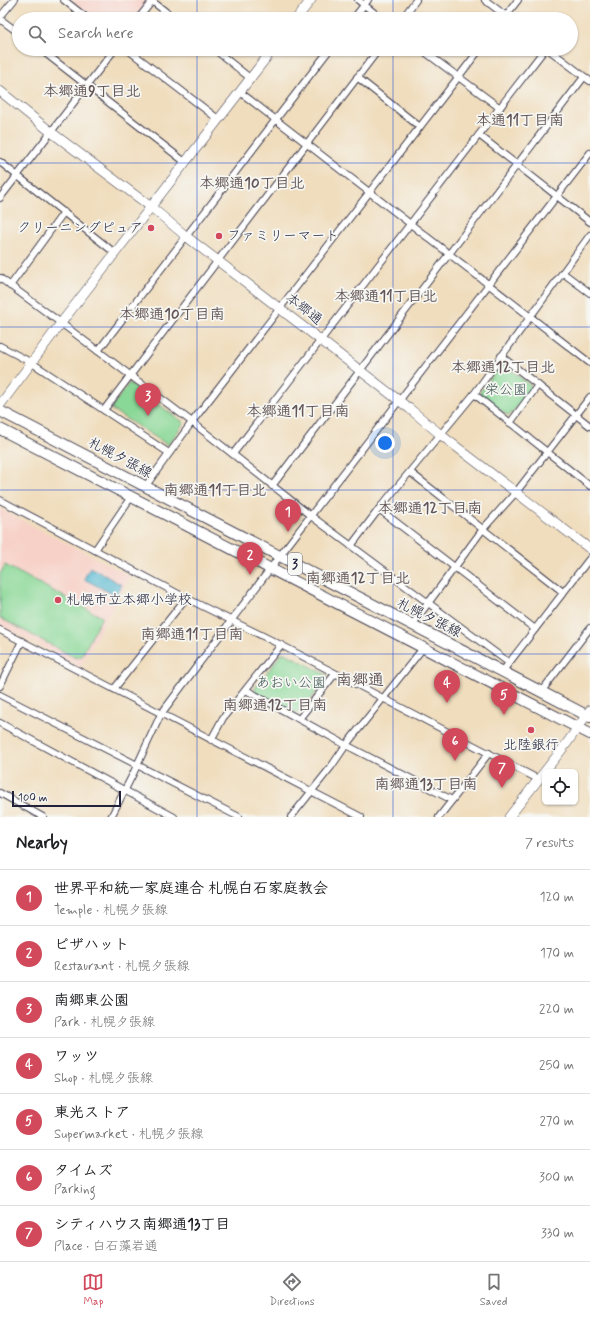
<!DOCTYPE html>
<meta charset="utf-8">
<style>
:root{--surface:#fff;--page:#f6f6f6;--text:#202124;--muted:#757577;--line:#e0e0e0;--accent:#d1495b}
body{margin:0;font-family:Mynerve,"Klee One",sans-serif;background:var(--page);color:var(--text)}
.controls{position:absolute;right:12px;bottom:12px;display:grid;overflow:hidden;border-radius:6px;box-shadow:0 1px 3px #0004}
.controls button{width:36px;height:36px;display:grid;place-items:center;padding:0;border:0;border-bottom:1px solid var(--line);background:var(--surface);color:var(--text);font:20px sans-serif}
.scale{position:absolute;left:12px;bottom:10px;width:109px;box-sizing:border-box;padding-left:4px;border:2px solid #22223b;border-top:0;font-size:11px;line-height:14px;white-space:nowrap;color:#22223b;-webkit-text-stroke:3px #f6f6f2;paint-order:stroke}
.you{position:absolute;left:385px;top:443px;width:14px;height:14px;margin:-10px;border:3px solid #fff;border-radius:50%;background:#1a73e8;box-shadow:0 0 0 6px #1a73e833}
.badge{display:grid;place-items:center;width:26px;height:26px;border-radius:50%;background:var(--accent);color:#fff;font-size:13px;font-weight:700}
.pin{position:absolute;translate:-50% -33px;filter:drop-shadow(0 1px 2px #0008)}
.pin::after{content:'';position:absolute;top:21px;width:14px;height:12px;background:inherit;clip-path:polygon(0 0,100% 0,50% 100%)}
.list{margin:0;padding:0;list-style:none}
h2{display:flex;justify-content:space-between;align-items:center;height:52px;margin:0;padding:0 16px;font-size:17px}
h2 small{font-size:13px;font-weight:400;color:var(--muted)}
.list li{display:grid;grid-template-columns:26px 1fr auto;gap:12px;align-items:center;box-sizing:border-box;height:56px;padding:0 16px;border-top:1px solid var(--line)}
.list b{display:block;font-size:15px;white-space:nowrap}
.list p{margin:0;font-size:13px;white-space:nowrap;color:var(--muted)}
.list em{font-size:13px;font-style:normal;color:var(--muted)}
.icon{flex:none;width:22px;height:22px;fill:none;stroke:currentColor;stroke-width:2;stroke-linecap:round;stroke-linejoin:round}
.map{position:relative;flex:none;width:590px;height:817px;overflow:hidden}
.search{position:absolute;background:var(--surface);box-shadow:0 1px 3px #0004;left:12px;right:12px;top:12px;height:44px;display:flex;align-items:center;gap:10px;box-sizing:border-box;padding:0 14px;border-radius:22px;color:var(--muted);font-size:15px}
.sheet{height:444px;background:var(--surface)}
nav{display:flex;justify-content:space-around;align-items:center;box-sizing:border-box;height:56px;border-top:1px solid var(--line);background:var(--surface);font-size:11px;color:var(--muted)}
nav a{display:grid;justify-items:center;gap:2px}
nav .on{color:var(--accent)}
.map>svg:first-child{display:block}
.built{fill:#f7d1c8}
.green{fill:#8ad897;stroke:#567d69}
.water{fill:#52b7d0;stroke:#3a6c86}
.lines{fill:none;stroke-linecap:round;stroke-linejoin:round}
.street-casing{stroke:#413e4e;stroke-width:8}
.secondary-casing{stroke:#413e4e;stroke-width:10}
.primary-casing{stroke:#413e4e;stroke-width:12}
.street{stroke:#fff;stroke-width:6}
.secondary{stroke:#fff;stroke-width:9}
.primary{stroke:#fff;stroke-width:10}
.grid{fill:none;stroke:#1d4ed8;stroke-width:1;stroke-opacity:0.55}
.poi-dot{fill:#d1495b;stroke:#f6f6f2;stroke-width:1.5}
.labels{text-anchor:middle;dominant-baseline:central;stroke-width:3.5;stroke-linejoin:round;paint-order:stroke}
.shield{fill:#f6f6f2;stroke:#626272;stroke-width:1}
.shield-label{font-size:13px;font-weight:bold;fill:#22223b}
.poi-label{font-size:14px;fill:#22223b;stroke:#f6f6f2;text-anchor:start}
.street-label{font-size:14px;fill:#22223b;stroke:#f6f6f2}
.park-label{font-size:14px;fill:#415957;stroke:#f6f6f2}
.neighbourhood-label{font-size:15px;font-weight:bold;fill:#645658;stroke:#f6f6f2}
.quarter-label{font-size:16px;font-weight:bold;fill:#645658;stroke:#f6f6f2}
</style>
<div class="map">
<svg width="590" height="817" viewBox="0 0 590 817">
<rect width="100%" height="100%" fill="#f6f6f2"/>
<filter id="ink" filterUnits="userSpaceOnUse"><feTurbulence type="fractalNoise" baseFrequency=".025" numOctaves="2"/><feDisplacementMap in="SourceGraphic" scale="8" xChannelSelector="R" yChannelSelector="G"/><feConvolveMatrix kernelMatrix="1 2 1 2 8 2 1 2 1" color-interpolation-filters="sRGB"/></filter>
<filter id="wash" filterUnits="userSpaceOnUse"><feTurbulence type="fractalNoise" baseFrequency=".012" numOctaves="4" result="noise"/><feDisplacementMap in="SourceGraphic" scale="16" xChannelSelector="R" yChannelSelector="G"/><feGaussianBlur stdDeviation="0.9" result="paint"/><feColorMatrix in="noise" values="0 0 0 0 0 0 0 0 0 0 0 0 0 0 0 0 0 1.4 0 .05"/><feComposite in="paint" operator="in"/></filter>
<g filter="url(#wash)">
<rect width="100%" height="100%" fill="#f0ddbd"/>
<g class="built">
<path d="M71,0H151L136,19H96Z"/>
<path d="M0,509L130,576L80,667L0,625Z"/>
</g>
<g class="green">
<path d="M504,364L531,386L532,389L510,415H507L481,395L480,392L500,365Z"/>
<path d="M129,383L183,422V424L168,445L112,410V407Z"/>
<path d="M5,565L102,617L81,657L76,658L0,618V574Z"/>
<path d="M282,653H285L327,675L328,677L301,712L297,713L255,692V688Z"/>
</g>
<path class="water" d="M90,567L122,585L116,596L84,579Z"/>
</g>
<g filter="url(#ink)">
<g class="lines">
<g class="street-casing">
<g id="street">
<path d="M64,0L88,19"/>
<path d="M358,0L382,19"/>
<path d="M485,0L510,19"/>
<path d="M152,1L175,19"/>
<path d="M0,17L14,0"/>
<path d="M504,18L518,0"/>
<path d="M0,19L19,33"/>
<path d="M138,19L153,0"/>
<path d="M353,19L368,0"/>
<path d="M402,19L416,0"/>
<path d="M40,49L185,162"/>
<path d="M127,49L218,119"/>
<path d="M214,49L250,78"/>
<path d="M421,49L500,108"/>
<path d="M548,49L590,81"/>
<path d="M357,77L420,127"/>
<path d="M240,92L590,363"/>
<path d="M479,135L590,222"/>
<path d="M0,162L115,253"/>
<path d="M0,198L115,49"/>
<path d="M563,273L590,293"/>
<path d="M0,278L61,323L192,422L311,516L508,662"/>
<path d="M10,286L64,212"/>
<path d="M0,346L32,363L169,453"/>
<path d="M98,351L330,49"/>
<path d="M501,356L590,426"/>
<path d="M474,394L590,486"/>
<path d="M104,410L379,49"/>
<path d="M510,423L538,385"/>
<path d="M233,454L545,49"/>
<path d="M410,472L563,592"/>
<path d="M272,486L584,77"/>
<path d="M145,487L192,422L480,49"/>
<path d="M0,500L186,598L281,645L538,779"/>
<path d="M379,509L535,629"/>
<path d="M351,546L379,509L474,394L590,235"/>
<path d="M95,550L131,497"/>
<path d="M412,625L483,529L517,491L590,397"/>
<path d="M0,630L361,817"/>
<path d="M502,672L590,558"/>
<path d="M0,686L22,641"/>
<path d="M114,689L186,598"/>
<path d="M246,690L346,745L452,800"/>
<path d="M541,692L590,628"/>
<path d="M0,695L239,817"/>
<path d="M299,719L335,674"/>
<path d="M0,723L174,817"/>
<path d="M211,740L223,718L281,645"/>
<path d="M0,793L43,817"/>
<path d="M111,817L133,774L161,714L288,545L590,153"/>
<path d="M291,817L331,767L346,745L423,648"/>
<path d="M439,817L489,753"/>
</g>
</g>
<g class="secondary-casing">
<g id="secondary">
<path d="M296,19L311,0"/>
<path d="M0,91L51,132L151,207L187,237L410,409L441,435L590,549"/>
<path d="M0,405L61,323L273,49"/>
<path d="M509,817L567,743L590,710"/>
</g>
</g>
<g class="primary-casing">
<g id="primary">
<path d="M0,411L590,717"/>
<path d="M0,429L590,734"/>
</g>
</g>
<use href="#street" class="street"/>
<use href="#secondary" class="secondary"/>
<use href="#primary" class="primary"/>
</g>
</g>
<path class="grid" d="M197,0V19M393,0V19M197,49V817M393,49V817M0,163H590M0,327H590M0,490H590M0,654H590"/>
<g class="poi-dot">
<circle cx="151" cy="228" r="4"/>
<circle cx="219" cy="236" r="4"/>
<circle cx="58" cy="600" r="4"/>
<circle cx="531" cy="730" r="4"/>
</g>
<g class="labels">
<rect class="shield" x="288" y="553" width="14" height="22" rx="3"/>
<g class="shield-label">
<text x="295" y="564">3</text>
</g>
<g class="poi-label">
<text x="143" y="228" text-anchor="end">クリーニングピュア</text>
<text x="227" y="236">ファミリーマート</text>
<text x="66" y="600">札幌市立本郷小学校</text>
<text x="531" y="745" text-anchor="middle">北陸銀行</text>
</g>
<g class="street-label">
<text transform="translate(304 309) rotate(38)">本郷通</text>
<text transform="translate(120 458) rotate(28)">札幌夕張線</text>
<text transform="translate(429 618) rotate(27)">札幌夕張線</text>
</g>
<g class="park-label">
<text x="506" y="390">栄公園</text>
<text x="291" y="683">あおい公園</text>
</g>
<g class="neighbourhood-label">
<text x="92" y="92">本郷通9丁目北</text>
<text x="520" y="121">本通11丁目南</text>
<text x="252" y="184">本郷通10丁目北</text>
<text x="386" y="297">本郷通11丁目北</text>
<text x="172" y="315">本郷通10丁目南</text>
<text x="503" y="368">本郷通12丁目北</text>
<text x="298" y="412">本郷通11丁目南</text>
<text x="215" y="491">南郷通11丁目北</text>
<text x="430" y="509">本郷通12丁目南</text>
<text x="358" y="579">南郷通12丁目北</text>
<text x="192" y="635">南郷通11丁目南</text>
<text x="275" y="706">南郷通12丁目南</text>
<text x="426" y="785">南郷通13丁目南</text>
</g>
<g class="quarter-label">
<text x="360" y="680">南郷通</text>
</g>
</g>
</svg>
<div class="controls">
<button><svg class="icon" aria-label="locate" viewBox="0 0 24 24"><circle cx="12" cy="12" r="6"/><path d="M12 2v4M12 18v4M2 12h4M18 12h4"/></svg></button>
</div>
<div class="scale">100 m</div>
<div class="you"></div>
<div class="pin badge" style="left:288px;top:532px">1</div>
<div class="pin badge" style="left:250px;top:575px">2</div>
<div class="pin badge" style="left:148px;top:416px">3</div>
<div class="pin badge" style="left:447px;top:703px">4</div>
<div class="pin badge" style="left:504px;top:715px">5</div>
<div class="pin badge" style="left:455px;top:761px">6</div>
<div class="pin badge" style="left:502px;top:788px">7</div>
<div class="search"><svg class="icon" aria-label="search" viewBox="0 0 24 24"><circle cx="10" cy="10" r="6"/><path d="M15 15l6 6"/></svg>Search here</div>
</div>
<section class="sheet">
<h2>Nearby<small>7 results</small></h2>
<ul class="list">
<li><span class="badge">1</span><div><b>世界平和統一家庭連合 札幌白石家庭教会</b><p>Temple · 札幌夕張線</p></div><em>120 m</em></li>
<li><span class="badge">2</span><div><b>ピザハット</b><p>Restaurant · 札幌夕張線</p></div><em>170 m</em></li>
<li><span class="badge">3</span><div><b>南郷東公園</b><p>Park · 札幌夕張線</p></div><em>220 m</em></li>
<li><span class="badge">4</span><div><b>ワッツ</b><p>Shop · 札幌夕張線</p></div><em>250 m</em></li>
<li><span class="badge">5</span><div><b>東光ストア</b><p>Supermarket · 札幌夕張線</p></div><em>270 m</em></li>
<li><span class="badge">6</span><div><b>タイムズ</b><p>Parking</p></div><em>300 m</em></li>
<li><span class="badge">7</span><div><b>シティハウス南郷通13丁目</b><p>Place · 白石藻岩通</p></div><em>330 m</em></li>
</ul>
</section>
<nav>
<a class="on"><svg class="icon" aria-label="map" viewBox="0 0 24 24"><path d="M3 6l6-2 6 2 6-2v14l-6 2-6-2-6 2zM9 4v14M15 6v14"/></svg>Map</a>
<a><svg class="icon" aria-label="directions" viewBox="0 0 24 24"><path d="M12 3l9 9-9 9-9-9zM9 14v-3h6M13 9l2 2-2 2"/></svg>Directions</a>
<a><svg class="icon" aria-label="saved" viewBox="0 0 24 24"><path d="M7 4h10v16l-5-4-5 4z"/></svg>Saved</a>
</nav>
